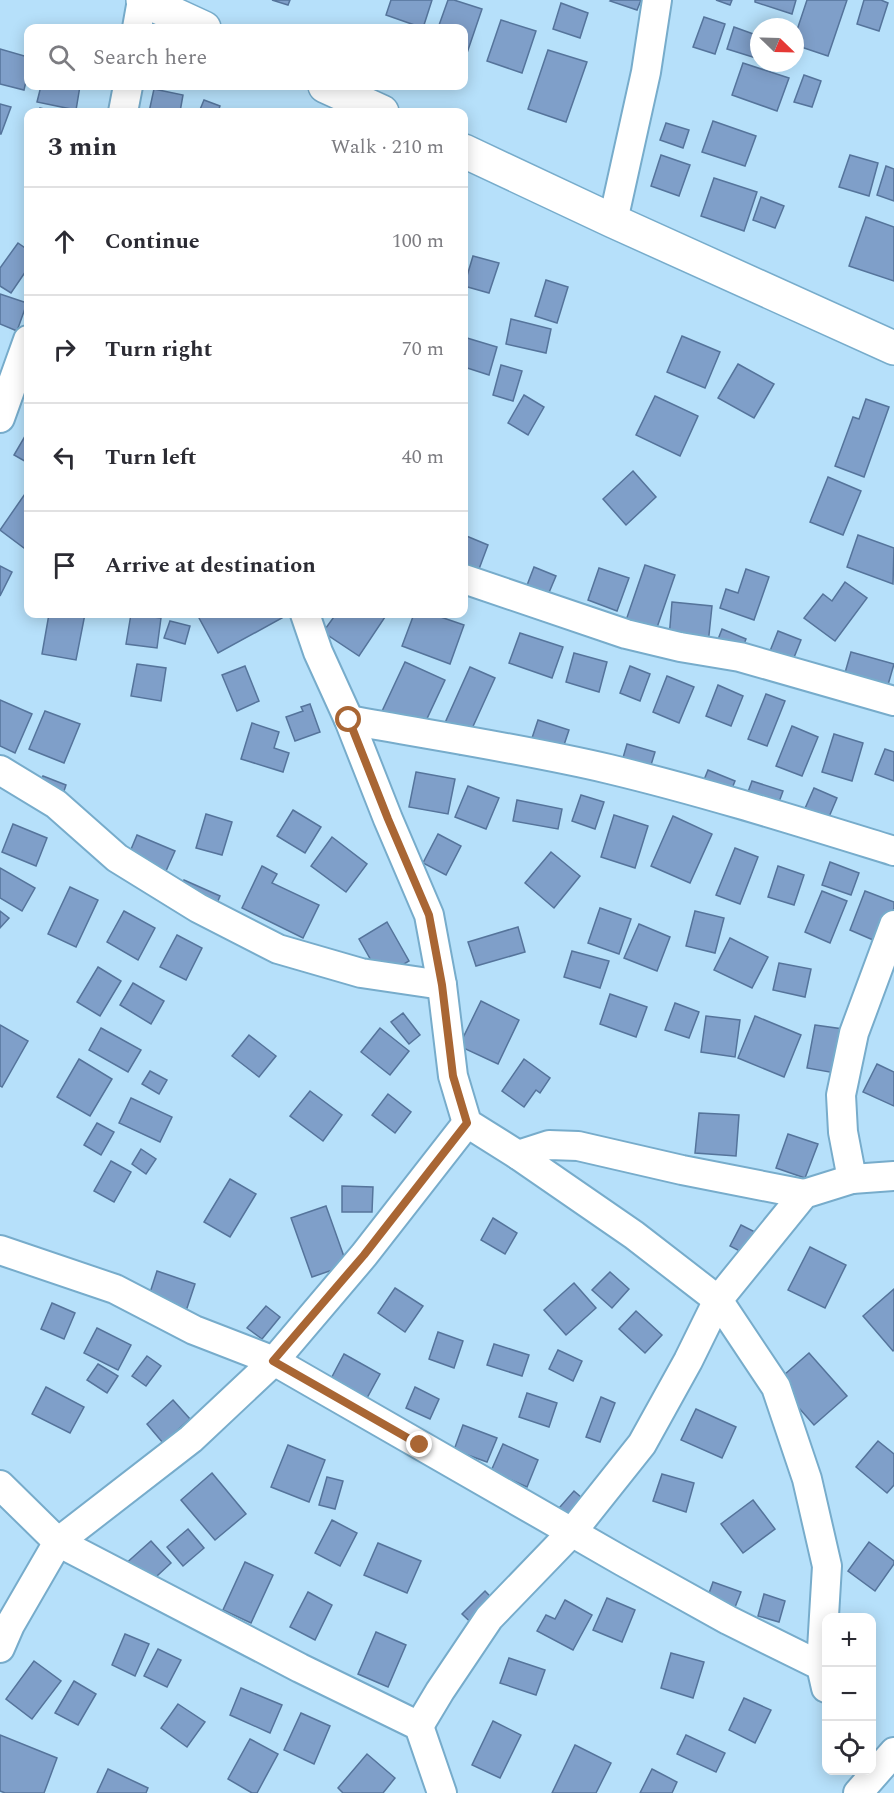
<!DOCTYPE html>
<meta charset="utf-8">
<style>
:root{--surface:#fff;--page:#f2f2f3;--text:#2b2b33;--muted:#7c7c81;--line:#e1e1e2}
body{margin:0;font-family:Spectral,serif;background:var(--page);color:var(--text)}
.controls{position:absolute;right:18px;bottom:18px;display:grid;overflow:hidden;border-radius:12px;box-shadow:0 3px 15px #0003}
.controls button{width:54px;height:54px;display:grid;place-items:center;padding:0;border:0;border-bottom:2px solid var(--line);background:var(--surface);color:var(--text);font:30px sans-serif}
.compass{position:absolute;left:750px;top:18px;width:54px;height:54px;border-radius:50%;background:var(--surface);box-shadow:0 3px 15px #0003;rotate:113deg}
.stop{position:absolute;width:18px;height:18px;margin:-14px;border:4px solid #a96634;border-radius:50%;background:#fff}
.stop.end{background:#a96634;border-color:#fff;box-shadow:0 2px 6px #0008}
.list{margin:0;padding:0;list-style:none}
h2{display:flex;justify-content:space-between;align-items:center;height:78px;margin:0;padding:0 24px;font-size:26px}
h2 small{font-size:20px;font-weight:400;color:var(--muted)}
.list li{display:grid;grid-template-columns:39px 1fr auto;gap:18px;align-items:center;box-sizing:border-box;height:108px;padding:0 24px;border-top:2px solid var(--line)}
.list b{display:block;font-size:22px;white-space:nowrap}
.list em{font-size:20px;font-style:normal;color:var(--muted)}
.icon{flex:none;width:33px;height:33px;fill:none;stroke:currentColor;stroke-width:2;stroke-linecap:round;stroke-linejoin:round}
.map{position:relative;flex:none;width:894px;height:1793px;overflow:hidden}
.search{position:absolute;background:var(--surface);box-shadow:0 3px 15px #0003;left:24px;top:24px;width:444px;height:66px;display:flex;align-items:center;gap:15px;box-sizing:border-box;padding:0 21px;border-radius:12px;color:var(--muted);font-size:22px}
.panel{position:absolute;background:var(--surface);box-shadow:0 3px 15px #0003;left:24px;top:108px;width:444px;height:510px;border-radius:12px}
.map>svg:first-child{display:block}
.building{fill:#7f9fc9;stroke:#55749b;stroke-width:1.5}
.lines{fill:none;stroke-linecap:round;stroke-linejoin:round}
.street-casing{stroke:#77accb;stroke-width:32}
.secondary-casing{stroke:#77accb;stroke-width:36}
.street{stroke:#fff;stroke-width:28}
.secondary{stroke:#fff;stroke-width:33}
.route{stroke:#a96634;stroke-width:8}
</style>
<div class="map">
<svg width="894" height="1793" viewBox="0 0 894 1793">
<rect width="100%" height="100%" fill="#b6e0fa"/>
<g class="building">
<path d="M272,0H290L288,5Z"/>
<path d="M391,0H432L423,28L386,15Z"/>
<path d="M448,0H454L482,9L466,56L464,55V28H438Z"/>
<path d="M611,0H641L637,10L610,1Z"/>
<path d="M716,0H732L730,5Z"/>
<path d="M755,0H796L792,14L755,2Z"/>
<path d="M807,0H847L828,56L795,45V36Z"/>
<path d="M864,0H881L888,3L879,31L857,24Z"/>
<path d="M561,3L588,13L580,38L553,29Z"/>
<path d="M704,17L725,24L715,54L693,47Z"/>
<path d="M501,20L536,31L522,73L487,61Z"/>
<path d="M734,27L759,36V59L727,49Z"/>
<path d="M0,49L28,57V73L24,90L0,84Z"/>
<path d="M548,50L587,62L566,122L528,109Z"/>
<path d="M743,63L789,78L777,111L732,95Z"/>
<path d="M804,75L821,81L812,107L794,102Z"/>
<path d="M41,86H80L76,110L37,102Z"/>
<path d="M154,89L183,95L180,112H149Z"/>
<path d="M204,100L220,106L218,112H199Z"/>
<path d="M0,104L11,107L1,134H0Z"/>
<path d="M40,108L56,112H39Z"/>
<path d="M713,121L756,136L745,166L702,152Z"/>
<path d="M666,123L689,130L683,148L660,140Z"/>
<path d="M661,155L690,165L679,196L651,186Z"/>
<path d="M850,155L878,163L869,196L839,187Z"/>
<path d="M886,166L894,169V201L877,195Z"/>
<path d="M714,178L757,192L744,231L701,216Z"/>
<path d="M761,197L784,206L775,228L753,220Z"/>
<path d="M866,217L894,227V281L849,266Z"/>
<path d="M18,243L28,250V268L11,293L0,286V268Z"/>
<path d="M473,256L499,263L489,293L464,286Z"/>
<path d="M546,280L568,287L557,323L535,316Z"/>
<path d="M0,294L27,303L17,331L0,324Z"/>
<path d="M511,319L551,329L546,353L506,344Z"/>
<path d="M682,336L720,352L705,388L667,372Z"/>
<path d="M467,338L497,347L489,375L464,367V349Z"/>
<path d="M738,364L774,384L754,418L718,398Z"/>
<path d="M501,365L522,371L513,401L493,395Z"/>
<path d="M524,395L544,407L528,435L508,423Z"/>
<path d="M655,396L698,416L680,456L636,435Z"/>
<path d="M866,399L889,407L864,477L835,466L853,417L859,419Z"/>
<path d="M28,431V463L14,455Z"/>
<path d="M633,471L656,497L626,525L603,499Z"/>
<path d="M828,477L861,491L843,535L810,522Z"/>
<path d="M27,491H28V551L0,530Z"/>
<path d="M464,535L488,545L476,577L464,572Z"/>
<path d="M858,535L894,548L893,584L847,567Z"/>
<path d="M645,565L675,575L651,645L621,635Z"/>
<path d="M0,566L12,572L0,596Z"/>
<path d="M534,567L556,576L545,602L524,593Z"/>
<path d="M599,568L629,578L617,611L588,600Z"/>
<path d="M746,569L769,577L754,620L720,608L726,589L738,593Z"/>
<path d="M845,582L867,598L835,641L804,618L823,594L832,601Z"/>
<path d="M672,602L712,606L707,654L668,650Z"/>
<path d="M49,614H85L76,660L42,654Z"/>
<path d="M131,614L161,618L157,648L126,644Z"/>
<path d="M202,614H280L282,618L218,653L198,616Z"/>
<path d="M336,614H387L359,656L323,632Z"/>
<path d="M414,614H432L464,625L450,664L402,646Z"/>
<path d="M170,621L190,626L185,644L164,638Z"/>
<path d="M722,629L746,639L734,670L710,660Z"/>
<path d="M778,631L801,640L793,660L770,651Z"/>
<path d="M520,633L563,647L552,678L509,663Z"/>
<path d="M851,652L894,664L881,709L838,697Z"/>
<path d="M574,653L607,662L599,692L566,682Z"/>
<path d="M405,662L445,680L417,740L377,722Z"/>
<path d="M137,664L166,668L161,701L131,696Z"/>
<path d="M245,666L259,701L237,711L222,675Z"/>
<path d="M630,666L650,674L640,701L620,693Z"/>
<path d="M470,667L495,678L460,755L436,743Z"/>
<path d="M667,676L694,687L679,723L653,712Z"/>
<path d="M718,685L743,696L731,726L706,716Z"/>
<path d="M766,694L785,701L767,746L748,739Z"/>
<path d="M0,700L32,714L15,753L0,746Z"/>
<path d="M310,704L320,732L295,741L286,717L303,711L301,707Z"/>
<path d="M45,711L80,724L64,763L29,749Z"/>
<path d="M538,720L569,730L556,769L525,759Z"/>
<path d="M252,723L279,732L274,748L289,753L283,772L241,759Z"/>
<path d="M792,726L818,737L802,776L776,766Z"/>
<path d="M834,734L863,743L852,781L822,772Z"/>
<path d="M627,744L655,752L643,791L616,782Z"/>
<path d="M885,749L894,752V781L875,774Z"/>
<path d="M708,770L735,781L722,813L695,802Z"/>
<path d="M416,772L455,779L448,814L409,807Z"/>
<path d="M43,776L66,785L59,806L35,798Z"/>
<path d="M752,781L783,791L771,824L740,814Z"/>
<path d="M468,786L499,798L486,829L455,817Z"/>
<path d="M814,788L837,798L826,824L803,813Z"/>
<path d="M581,795L604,802L595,829L572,821Z"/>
<path d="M517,800L562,809L558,829L513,821Z"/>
<path d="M293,810L321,827L305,853L277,836Z"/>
<path d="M206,814L232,822L222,855L196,848Z"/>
<path d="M614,815L648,826L635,868L601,857Z"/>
<path d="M673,816L712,834L690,883L651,866Z"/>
<path d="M13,824L47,838L36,866L2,852Z"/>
<path d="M438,834L461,846L446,875L423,863Z"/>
<path d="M137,835L175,851L161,882L124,866Z"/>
<path d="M332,837L367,864L346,892L311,866Z"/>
<path d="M735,848L758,857L740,904L716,895Z"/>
<path d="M551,852L580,876L554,908L525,883Z"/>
<path d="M830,862L859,873L851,895L822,885Z"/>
<path d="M262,866L277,874L272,883L319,905L303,938L242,908Z"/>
<path d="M778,866L804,875L794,905L768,897Z"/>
<path d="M0,868L35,888L22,911L0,898Z"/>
<path d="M184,880L220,896L211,918L174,902Z"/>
<path d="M70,887L98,900L76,947L48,934Z"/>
<path d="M822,891L847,901L830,943L805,932Z"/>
<path d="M865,891L894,902V908L880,943L850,930Z"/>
<path d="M600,908L631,919L619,954L588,943Z"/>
<path d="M0,911L9,918L0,928Z"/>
<path d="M124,911L155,928L138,960L107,942Z"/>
<path d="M695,911L724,918L715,953L686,946Z"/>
<path d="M387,922L409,961L381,978L359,939Z"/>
<path d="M639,924L670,937L657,971L624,958Z"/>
<path d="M518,927L525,952L476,966L468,942Z"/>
<path d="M177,935L202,948L186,980L160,967Z"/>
<path d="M730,938L768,957L752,988L714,970Z"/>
<path d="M572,951L609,961L600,988L564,977Z"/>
<path d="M779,963L811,969L805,997L773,990Z"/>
<path d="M98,967L121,981L100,1016L77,1002Z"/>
<path d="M133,983L164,1001L151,1024L120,1005Z"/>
<path d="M610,994L647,1007L636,1037L600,1024Z"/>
<path d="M481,1001L519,1020L498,1064L459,1046Z"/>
<path d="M675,1003L699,1012L689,1038L665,1030Z"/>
<path d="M403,1013L420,1035L409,1044L391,1022Z"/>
<path d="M706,1016L740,1020L735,1057L701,1052Z"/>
<path d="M755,1016L801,1035L784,1077L738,1058Z"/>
<path d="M0,1025L28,1041L2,1087L0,1086Z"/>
<path d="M815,1025L843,1029L835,1073L807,1068Z"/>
<path d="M101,1028L141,1050L128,1072L89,1050Z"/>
<path d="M380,1028L409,1051L390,1075L361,1052Z"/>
<path d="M249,1035L276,1056L259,1077L232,1056Z"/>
<path d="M79,1059L112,1079L90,1116L57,1097Z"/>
<path d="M524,1059L550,1078L540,1093L536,1090L524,1107L502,1091Z"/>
<path d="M877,1064L894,1072V1106L863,1092Z"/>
<path d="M150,1071L167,1080L159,1094L142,1084Z"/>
<path d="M310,1091L342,1115L323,1141L290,1116Z"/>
<path d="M388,1094L411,1112L395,1133L372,1115Z"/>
<path d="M131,1098L172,1117L160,1142L119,1123Z"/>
<path d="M699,1113L739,1115L736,1156L695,1153Z"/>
<path d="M97,1123L114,1132L101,1155L84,1145Z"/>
<path d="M788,1134L818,1144L805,1178L776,1168Z"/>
<path d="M141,1149L156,1159L146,1174L132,1164Z"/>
<path d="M111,1161L131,1172L114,1202L94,1191Z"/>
<path d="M230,1179L256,1194L230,1237L204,1222Z"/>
<path d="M342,1186L373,1187L372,1212H342Z"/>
<path d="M326,1206L347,1265L312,1277L291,1218Z"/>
<path d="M493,1218L517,1233L505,1254L481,1240Z"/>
<path d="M741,1225L761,1235L751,1257L730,1246Z"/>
<path d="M810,1247L846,1265L825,1308L788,1290Z"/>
<path d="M157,1271L195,1284L184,1317L146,1305Z"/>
<path d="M610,1272L629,1289L612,1308L592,1290Z"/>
<path d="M574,1283L596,1308L566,1335L544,1310Z"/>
<path d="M395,1288L423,1306L405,1332L378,1313Z"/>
<path d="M894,1289V1350L893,1351L863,1316Z"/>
<path d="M52,1303L75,1313L64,1339L41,1329Z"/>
<path d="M266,1306L280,1317L262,1339L247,1328Z"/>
<path d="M636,1311L662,1335L645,1353L619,1329Z"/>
<path d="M97,1328L131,1345L118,1370L84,1353Z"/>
<path d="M438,1332L463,1341L454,1368L429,1359Z"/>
<path d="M494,1344L529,1355L522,1376L487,1365Z"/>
<path d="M558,1350L582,1361L573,1381L549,1369Z"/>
<path d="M809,1353L847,1396L814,1425L776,1382Z"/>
<path d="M344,1354L380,1374L361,1409L325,1390Z"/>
<path d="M147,1356L161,1366L146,1386L132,1376Z"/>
<path d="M98,1364L118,1376L107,1393L87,1380Z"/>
<path d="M46,1387L84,1407L70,1433L32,1414Z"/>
<path d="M415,1387L439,1399L430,1419L406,1408Z"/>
<path d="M527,1393L557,1403L549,1427L519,1417Z"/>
<path d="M601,1397L615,1403L600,1442L586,1437Z"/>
<path d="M173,1400L190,1419L163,1443L147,1424Z"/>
<path d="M696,1409L736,1427L722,1458L681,1440Z"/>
<path d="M463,1425L497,1438L487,1462L454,1450Z"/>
<path d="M878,1441L894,1454V1485L887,1493L856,1467Z"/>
<path d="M503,1444L538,1460L527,1487L491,1471Z"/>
<path d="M288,1445L325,1460L309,1502L271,1487Z"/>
<path d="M212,1473L246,1514L215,1540L181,1500Z"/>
<path d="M662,1474L694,1483L686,1512L653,1501Z"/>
<path d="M327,1477L343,1481L335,1509L319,1505Z"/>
<path d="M574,1491L598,1512L552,1516Z"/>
<path d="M753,1500L775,1529L743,1553L721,1524Z"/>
<path d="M332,1520L357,1533L340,1566L315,1553Z"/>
<path d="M188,1529L204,1548L183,1566L167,1547Z"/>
<path d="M151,1541L171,1563L144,1588L123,1566Z"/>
<path d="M869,1542L894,1561V1564L875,1591L848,1571Z"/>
<path d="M378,1543L421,1561L407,1593L364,1575Z"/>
<path d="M245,1562L273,1575L251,1623L223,1610Z"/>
<path d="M713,1582L741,1592L730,1620L703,1610Z"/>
<path d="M485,1591L505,1612L483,1634L462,1614Z"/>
<path d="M308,1592L332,1605L315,1640L290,1627Z"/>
<path d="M764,1594L785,1601L779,1622L758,1616Z"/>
<path d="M607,1598L635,1610L622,1642L593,1630Z"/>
<path d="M565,1600L592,1615L573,1650L537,1631L546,1615L555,1619Z"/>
<path d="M376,1632L406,1645L388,1687L358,1674Z"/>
<path d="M125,1634L149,1644L135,1676L112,1665Z"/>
<path d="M158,1649L181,1660L167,1687L144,1676Z"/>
<path d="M671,1653L704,1662L693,1698L661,1688Z"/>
<path d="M509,1658L545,1670L536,1695L500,1683Z"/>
<path d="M34,1661L61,1681L32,1719L6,1699Z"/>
<path d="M74,1681L96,1694L78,1725L55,1713Z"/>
<path d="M241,1688L282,1705L270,1733L230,1715Z"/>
<path d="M744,1698L771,1710L755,1743L729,1730Z"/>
<path d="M178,1704L205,1722L187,1747L161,1728Z"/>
<path d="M301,1713L330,1726L314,1764L284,1750Z"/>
<path d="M493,1721L521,1735L500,1778L472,1765Z"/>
<path d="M0,1735L57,1758L44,1793H5L0,1791Z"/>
<path d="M686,1735L725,1753L716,1772L677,1754Z"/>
<path d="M250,1739L278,1754L257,1793H252L228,1779Z"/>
<path d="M575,1745L611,1763L596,1793H552Z"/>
<path d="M367,1754L395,1778L383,1793H343L338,1788Z"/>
<path d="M108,1769L148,1788L146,1793H97Z"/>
<path d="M652,1769L677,1782L672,1793H640Z"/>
</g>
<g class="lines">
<g class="street-casing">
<g id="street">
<path d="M137,28L142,0"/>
<path d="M123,112L128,86"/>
<path d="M613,221L646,72L657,0"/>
<path d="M0,418L28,340"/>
<path d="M464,579L626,634L680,647L740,657L894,701"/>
<path d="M305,614L318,652L349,720L388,819L429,915L442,985L453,1076L467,1123L518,1155L634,1235L718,1300L776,1387L807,1479L827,1566L821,1666"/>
<path d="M349,720C436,736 524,749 609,769C705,792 800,822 894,851"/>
<path d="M0,770L56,804L117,858L198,908L278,949L361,973L442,985"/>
<path d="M518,1155L549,1145L578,1146L682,1170L804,1194"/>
<path d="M852,1179L843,1132L841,1095L854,1033L894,925"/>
<path d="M0,1250L115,1289L194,1330L274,1361L622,1561L728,1620L821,1666L826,1688"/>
<path d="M0,1485L58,1542L300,1668L419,1726L442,1793"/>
<path d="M0,1648L10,1625L58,1542L191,1439L274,1361L364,1255L467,1123"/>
<path d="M419,1726L440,1691L489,1618L572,1532L642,1444L688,1361L718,1300L804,1194L852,1179L894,1176"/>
<path d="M858,1793L894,1752"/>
</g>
</g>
<g class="secondary-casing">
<g id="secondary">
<path d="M143,0L204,28"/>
<path d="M325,86L382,112"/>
<path d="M464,151L613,221L894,348"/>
</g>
</g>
<use href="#street" class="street"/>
<use href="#secondary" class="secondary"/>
</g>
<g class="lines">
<path class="route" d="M349,720L388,819L429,915L442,985L453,1076L467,1123L364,1255L273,1361L420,1445"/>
</g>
</svg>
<div class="controls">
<button>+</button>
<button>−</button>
<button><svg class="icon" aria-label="locate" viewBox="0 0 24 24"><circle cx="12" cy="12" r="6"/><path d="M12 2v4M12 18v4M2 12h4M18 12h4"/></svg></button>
</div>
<svg class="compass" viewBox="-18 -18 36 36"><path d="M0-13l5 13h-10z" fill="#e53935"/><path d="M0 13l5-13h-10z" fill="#7c7c81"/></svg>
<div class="stop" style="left:349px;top:720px"></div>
<div class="stop end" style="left:420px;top:1445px"></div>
<div class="search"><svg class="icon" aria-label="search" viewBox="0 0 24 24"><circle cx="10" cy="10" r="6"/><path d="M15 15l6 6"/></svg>Search here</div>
<section class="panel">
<h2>3 min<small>Walk · 210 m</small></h2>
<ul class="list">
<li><svg class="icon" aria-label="ahead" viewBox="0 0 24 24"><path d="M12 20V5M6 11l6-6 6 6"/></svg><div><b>Continue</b></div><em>100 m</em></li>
<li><svg class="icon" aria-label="right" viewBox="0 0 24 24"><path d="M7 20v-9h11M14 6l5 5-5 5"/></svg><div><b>Turn right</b></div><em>70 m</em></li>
<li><svg class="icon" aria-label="left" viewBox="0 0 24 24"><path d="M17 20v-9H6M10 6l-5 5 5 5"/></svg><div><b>Turn left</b></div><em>40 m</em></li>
<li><svg class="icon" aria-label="arrive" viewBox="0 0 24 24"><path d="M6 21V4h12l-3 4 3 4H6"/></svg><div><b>Arrive at destination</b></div></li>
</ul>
</section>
</div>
